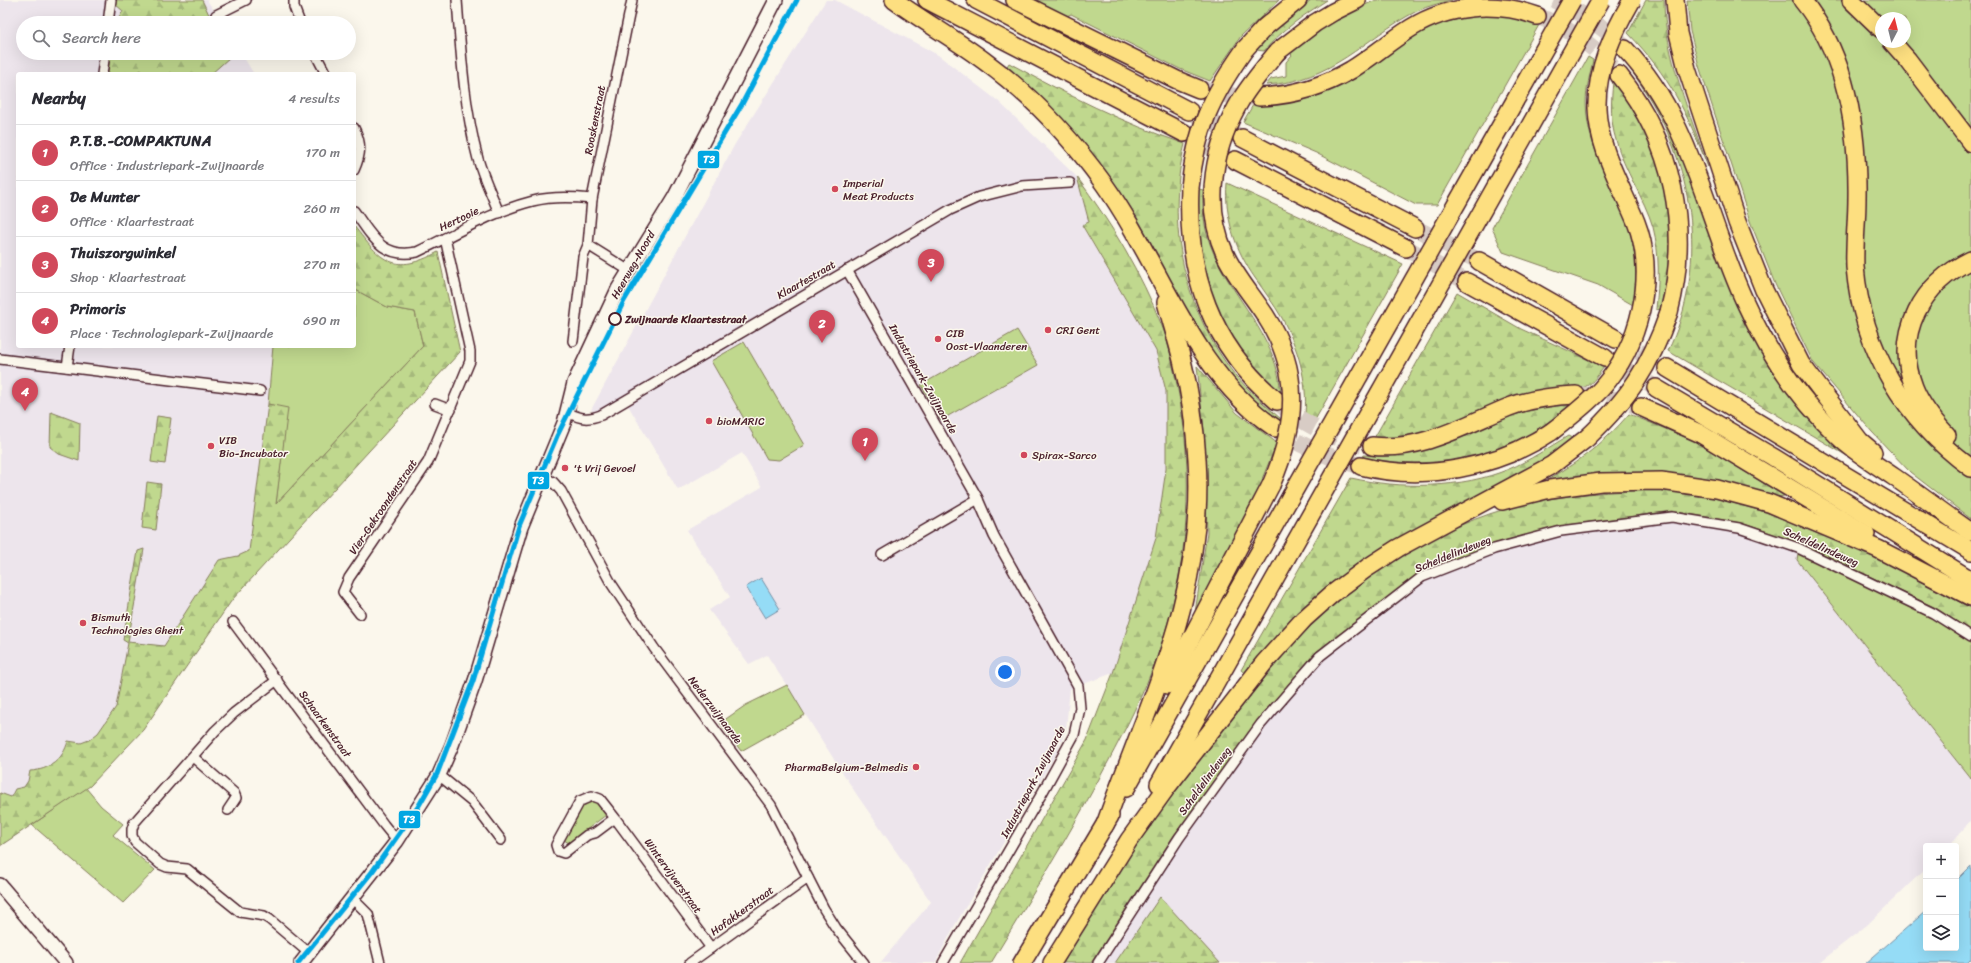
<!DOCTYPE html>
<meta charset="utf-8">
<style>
:root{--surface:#fff;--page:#f7f7f7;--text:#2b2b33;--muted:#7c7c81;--line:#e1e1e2;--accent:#d1495b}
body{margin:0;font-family:Sriracha,sans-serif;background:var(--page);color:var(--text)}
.controls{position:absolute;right:12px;bottom:12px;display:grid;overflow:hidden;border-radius:4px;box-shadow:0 4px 16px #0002}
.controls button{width:36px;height:36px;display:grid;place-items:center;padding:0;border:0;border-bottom:1px solid var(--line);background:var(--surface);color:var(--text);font:20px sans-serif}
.compass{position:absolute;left:1875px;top:12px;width:36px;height:36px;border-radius:50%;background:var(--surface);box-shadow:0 4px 16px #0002;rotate:7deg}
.you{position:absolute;left:1005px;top:672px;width:14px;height:14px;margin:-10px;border:3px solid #fff;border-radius:50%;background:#1a73e8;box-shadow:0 0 0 6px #1a73e833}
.badge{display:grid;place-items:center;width:26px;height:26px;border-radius:50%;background:var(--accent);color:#fff;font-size:13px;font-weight:700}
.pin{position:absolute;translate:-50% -33px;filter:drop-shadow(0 1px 2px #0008)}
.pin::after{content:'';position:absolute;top:21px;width:14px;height:12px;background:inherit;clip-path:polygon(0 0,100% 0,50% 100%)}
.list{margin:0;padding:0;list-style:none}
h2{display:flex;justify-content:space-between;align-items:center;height:52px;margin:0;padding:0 16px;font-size:17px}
h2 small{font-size:13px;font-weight:400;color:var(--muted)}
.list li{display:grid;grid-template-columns:26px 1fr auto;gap:12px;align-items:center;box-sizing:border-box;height:56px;padding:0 16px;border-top:1px solid var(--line)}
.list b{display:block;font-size:15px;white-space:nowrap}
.list p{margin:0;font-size:13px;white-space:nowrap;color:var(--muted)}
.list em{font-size:13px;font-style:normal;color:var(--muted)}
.icon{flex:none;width:22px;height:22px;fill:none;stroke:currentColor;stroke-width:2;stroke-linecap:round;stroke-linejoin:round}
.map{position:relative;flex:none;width:1971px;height:963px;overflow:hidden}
.search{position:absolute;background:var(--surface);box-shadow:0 4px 16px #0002;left:16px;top:16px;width:340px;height:44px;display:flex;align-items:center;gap:10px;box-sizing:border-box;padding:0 14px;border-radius:22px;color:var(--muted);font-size:15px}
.panel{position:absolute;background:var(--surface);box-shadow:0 4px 16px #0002;left:16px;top:72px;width:340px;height:276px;border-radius:4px}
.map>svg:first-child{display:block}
.built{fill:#ede5ec}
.grass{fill:#c0d88e;stroke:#857c5c;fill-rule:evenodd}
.forest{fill:url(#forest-firs);stroke:#857c5c}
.water{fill:#95dcf6;stroke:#7790a5}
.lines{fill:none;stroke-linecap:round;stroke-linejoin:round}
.highway-tunnel{stroke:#d8ccc5;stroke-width:17;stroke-dasharray:17 8;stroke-linecap:butt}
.street-casing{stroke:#4a1f2b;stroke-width:12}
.secondary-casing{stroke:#4a1f2b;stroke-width:16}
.highway-casing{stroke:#4a1f2b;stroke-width:20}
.street{stroke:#fbf7ec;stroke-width:9}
.secondary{stroke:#fbf7ec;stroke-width:13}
.highway{stroke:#fddf80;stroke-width:17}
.highway-bridge-casing{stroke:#4a1f2b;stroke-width:20;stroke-linecap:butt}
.highway-bridge{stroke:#fddf80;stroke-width:17}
.tram-1-casing{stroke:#fbf7ec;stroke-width:8}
.tram-1{stroke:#00a6e2;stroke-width:5}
.poi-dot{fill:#d1495b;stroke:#fbf7ec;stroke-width:1.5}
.stop-dot{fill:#fbf7ec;stroke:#4a1f2b;stroke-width:2}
.labels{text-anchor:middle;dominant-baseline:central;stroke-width:3;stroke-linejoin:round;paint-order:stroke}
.street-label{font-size:11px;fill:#4a1f2b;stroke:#fbf7ec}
.poi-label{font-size:11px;fill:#4a1f2b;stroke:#fbf7ec;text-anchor:start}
.stop-label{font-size:11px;font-weight:bold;fill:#4a1f2b;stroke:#fbf7ec;text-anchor:start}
.line-badge{stroke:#fbf7ec;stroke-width:1.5}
.badge-label{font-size:11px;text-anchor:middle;font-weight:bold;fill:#fff}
</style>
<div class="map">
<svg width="1971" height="963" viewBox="0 0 1971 963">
<defs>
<pattern id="forest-firs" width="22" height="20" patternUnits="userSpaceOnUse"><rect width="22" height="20" fill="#c0d88e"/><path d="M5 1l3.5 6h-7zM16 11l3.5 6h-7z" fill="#a6b97b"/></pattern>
</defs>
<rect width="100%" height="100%" fill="#fbf7ec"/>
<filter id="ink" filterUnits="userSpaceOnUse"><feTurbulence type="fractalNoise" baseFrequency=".025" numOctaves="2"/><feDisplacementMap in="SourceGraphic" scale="8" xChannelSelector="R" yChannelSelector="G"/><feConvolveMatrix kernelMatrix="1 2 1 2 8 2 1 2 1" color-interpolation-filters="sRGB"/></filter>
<g filter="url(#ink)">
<g class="built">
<path d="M0,0H207L222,23H23V53H241L254,74H18V346H273L268,404L249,551L238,557L143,730L90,786L0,846Z"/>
<path d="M826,0H835L938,55L998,101L1077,177L1089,222L1082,226L1156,351L1166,391V469L1156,538L1113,673L1070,689L1066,729L1057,752L955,925L935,963H880L931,902L857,795L767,655L749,664L709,610L730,597L687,530L762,487L742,453L678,490L629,407L621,401L599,414L591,410L735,144Z"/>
<path d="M1672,511L1741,523L1800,543L1797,560L1971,779V820L1949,846H1926V868L1867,925L1819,963H1091L1174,835L1257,721L1316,652L1420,573L1493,544L1560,526Z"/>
</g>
<g class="grass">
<path d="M1036,0H1279L1241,36L1210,81L1180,69L1071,14L1067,16Z"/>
<path d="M1376,0H1452C1440,3 1428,6 1417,11C1362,39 1334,81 1266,85L1271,79L1286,76V62L1292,55L1290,53C1317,30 1344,14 1376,0Z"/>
<path d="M1687,0H1971V519L1910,472L1872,432L1813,362L1775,284L1750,221L1699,66L1690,31ZM1881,18H1905V42H1881Z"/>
<path d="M1487,15L1506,16L1539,25L1437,205H1416L1316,153L1243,122L1253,105C1278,104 1303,102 1327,92C1361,77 1388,51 1419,33C1440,21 1463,18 1487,15Z"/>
<path d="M1588,57L1593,60C1590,74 1586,89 1586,103C1587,147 1609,176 1624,215C1636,243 1638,275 1633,305L1598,285L1503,252L1492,228Z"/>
<path d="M354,289L387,307L415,312L423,346L276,504L287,409L268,404L273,346H354Z"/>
<path d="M1017,330L1038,365L941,420L921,385Z"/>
<path d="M744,342L804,445L779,460L767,459L711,361Z"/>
<path d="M1800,543L1936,608L1971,631V779L1797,560Z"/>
<path d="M787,685L805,715L741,751L720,723L746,705Z"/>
<path d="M86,788L101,806L123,824L113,835L155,870L123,903L32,825Z"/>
<path d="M596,801L606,815L569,843L564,840C571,825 577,803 596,801Z"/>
</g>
<g class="forest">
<path d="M115,0H202L213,23H116L123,11L115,4Z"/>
<path d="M1311,0H1327C1304,15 1282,30 1264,51L1256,50L1271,32Z"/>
<path d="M1646,0H1664C1664,53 1691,117 1708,167C1686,111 1671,78 1628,33Z"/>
<path d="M110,53H228L230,57L211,74H144L141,70L136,74H108Z"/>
<path d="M1620,55L1646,85L1671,130L1738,306L1866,467L1668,351C1708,269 1695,171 1648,96C1640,83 1631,69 1620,57Z"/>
<path d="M1009,63C1066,94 1123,123 1185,144C1165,224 1184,310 1235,375C1249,391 1265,405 1281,419V422C1205,371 1177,282 1131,208C1097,154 1055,108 1006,68Z"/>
<path d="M1613,82C1665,147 1681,230 1660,310L1656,309C1659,281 1660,255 1653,227C1644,197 1624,171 1616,140C1610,121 1611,102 1613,82Z"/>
<path d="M1077,177C1111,223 1141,273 1162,326C1169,343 1172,363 1176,380C1196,473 1189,568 1157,657C1144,693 1126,728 1108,762C1072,831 1031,897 991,963H960L1087,740L1113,673L1156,538L1166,469V391L1156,351L1082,225L1089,222Z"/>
<path d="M1227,183L1403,264L1315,420L1305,414C1308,381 1298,348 1282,318C1274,304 1264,291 1255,278C1236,251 1224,217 1227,183Z"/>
<path d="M1196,188L1203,190C1202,208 1204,227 1210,244C1230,299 1279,334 1281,397L1249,365L1220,320L1201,269Z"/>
<path d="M354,226C381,261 394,276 438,252L460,352L232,600L143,730L90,786L0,846V793L11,797L15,789L24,787L28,781L30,771C49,770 63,760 68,741L81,743L89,740L98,733L116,707L128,643L123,640L138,551L144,549L128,642L164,646L219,560L238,556L249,551L268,404L288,408L276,504L423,346L415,312L387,307L354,289Z"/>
<path d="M1457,292L1521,329L1604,367C1590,386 1588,389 1564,390L1401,440H1373Z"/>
<path d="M1197,366L1237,413L1277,443L1262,479L1266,482L1193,626L1207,533L1204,431Z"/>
<path d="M1571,404C1559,414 1547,424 1534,431C1484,461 1420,470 1363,457L1364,455C1418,462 1465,433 1514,415C1532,409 1552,407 1571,404Z"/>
<path d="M51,412L80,423L79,461L59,454L50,447Z"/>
<path d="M1629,414L1695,441L1784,496L1771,498L1718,483L1538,485C1572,467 1604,444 1629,414Z"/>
<path d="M157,416L171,418L165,464L151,462Z"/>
<path d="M1568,436L1574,439L1529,471L1393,544L1247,675L1241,670L1351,478C1400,489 1462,489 1509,469C1529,461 1549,447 1568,436Z"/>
<path d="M147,482L161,484L156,530L142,528Z"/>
<path d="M1661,490L1715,498L1766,512L1874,557L1971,608V631L1936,608L1800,543L1741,523L1672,511L1560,526L1493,544L1420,573L1316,652L1257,721L1174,835L1091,963H1063C1087,924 1111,885 1136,846C1163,806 1194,768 1224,730C1252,694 1279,657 1312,625C1367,572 1442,525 1516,506C1564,494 1612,491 1661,490Z"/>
<path d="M1160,897L1220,963H1115Z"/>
</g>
<g class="water">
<path d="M761,578L780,609L765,618L746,587Z"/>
<path d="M1971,866V959L1967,963H1866L1926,911V948H1956V881Z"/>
</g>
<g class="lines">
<g class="highway-tunnel">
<path d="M1554,0C1579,11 1604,27 1623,46"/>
<path d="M1537,16C1570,28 1597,48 1619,75"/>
<path d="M1199,89L1238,97H1256"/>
<path d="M1189,111L1242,138"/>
<path d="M1186,134L1231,158"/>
<path d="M1415,228L1479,261"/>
<path d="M1406,248L1467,282"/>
<path d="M1617,339L1667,368"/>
<path d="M1605,358L1656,388"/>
<path d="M1582,395L1619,400L1641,407"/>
<path d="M1280,404C1306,426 1338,441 1372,446"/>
<path d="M1275,429C1301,446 1330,458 1361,466"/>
</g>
<g class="street-casing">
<g id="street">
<path d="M294,0V7L300,23"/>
<path d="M457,0C461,53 464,107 478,159C483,177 492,195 499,213"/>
<path d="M216,15L246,0"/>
<path d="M108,23L111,0"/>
<path d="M315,53L326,74"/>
<path d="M102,74L105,53"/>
<path d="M354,128C362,143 361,155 354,170"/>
<path d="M354,211C372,236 382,259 417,252C455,234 493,211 533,201C552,196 572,197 592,199"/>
<path d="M628,270L588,245L592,199L632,0"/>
<path d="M847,270L977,497L994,536L1078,686L1080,708L1074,735L1041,795L943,963"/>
<path d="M573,341L583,257L588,245"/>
<path d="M0,359L260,391"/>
<path d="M67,367L70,346"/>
<path d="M435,404L451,410"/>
<path d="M568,408L569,413C581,419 588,420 601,415L950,210L979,197L1022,186L1070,183"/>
<path d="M542,476L553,482L561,491L611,583L654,648L771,805L824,909L836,928L864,963"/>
<path d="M882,555L978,499"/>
<path d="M360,614L343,592L349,578L428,462L470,361V351L445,238"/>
<path d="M233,622L384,825L397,841"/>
<path d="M277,680L234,713L215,731L134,823L132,829V836L135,842L160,864L167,867L187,869L240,912L264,916L269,919L309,953"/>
<path d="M193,757L234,793L236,798L228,810"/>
<path d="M439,775L472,802L501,840"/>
<path d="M615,818L595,833L587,835L564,853L558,851L556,845L580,801L592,796L600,799L615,818L711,948"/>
<path d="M353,899L368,914L380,963"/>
<path d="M690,963L808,878"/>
<path d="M1098,963L1179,838L1261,724L1320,656L1422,577L1494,549L1561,531L1672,517L1739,528L1798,548L1933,613L1971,637"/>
</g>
</g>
<g class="secondary-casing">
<g id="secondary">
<path d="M0,885L66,963"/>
<path d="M301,963L397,841L439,775L452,745L475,681L521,527L564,423L574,383L618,289L674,198L776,0"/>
</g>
</g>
<g class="highway-casing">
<g id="highway">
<path d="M894,0C924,22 957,40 987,63C1032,96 1071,138 1104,184C1161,264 1191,371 1275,428"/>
<path d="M927,0L1184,133"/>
<path d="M976,0L1189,111"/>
<path d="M1015,0L1177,80L1199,89"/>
<path d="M1675,0L1678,33L1687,69L1737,222L1764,290L1801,364L1860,441L1873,452"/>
<path d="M1802,0C1847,55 1858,129 1857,198C1857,221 1854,244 1855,267C1862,349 1905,420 1971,468"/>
<path d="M1851,0L1881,29"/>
<path d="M1892,42L1908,60L1971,143"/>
<path d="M1245,49L1265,27L1298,0"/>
<path d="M1625,49C1692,119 1706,218 1745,302C1768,353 1799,399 1839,437C1855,453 1876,464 1894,477C1920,495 1945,514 1971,532"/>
<path d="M1277,52L1315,23L1333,12L1357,0"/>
<path d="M1619,75C1673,143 1691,228 1669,312"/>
<path d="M1259,97C1292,96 1322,87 1351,70C1372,57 1390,41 1411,28C1448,5 1496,1 1537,16"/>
<path d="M1242,138L1415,228"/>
<path d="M1235,160L1406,248"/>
<path d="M1190,188C1186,274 1211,345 1277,401"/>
<path d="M1479,261L1616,339"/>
<path d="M1467,282L1605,358"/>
<path d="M1667,368L1971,551"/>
<path d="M1656,388L1773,457L1971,580"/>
<path d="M1641,407L1699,433L1866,534"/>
<path d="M1947,435C1933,420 1921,405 1914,387C1893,333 1923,283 1971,260"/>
<path d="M1372,446C1420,452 1467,424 1509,407C1530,399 1553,396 1576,395"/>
<path d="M1361,466C1425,482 1496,468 1551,432"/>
<path d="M1502,501L1550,489L1601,482L1661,481L1717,489L1769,503L1878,549L1971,597"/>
<path d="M1167,685L1271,485"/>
<path d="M1159,784L1314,509"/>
<path d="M1126,788L1291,496"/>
<path d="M1105,825C1148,702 1206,594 1197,459C1195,425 1190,392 1182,360C1177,340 1171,321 1166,302"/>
<path d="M1022,963L1110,816"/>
<path d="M1052,963L1129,840L1167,787L1264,663L1304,619L1332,594L1367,568L1398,548L1552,465L1587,438"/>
</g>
</g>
<use href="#street" class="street"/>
<use href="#secondary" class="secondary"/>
<use href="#highway" class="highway"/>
<g class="highway-bridge-casing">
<g id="highway-bridge">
<path d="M1190,188C1196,129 1211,97 1245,49"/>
<path d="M1551,432C1568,419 1586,405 1601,389C1640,346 1657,276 1636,222C1621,185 1598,148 1597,108C1596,69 1613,33 1632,0"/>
<path d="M1587,438C1629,398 1650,367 1669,312"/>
<path d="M1271,485C1297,425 1302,372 1265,315C1252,295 1235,276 1225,254C1202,203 1214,144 1242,98C1252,82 1265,67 1277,52"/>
<path d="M1291,496L1572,0"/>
<path d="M1314,509L1601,0"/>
</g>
</g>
<use href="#highway-bridge" class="highway-bridge"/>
<g class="tram-1-casing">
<path id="tram-1" d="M298,963L372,872L418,807L437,774L473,681L519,526L557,436L624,301L742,104L797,0"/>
</g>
<use href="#tram-1" class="tram-1"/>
</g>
</g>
<g class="poi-dot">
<circle cx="835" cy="189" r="4"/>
<circle cx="1048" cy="330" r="4"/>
<circle cx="938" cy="339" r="4"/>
<circle cx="709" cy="421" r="4"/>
<circle cx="211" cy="446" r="4"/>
<circle cx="1024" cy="455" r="4"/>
<circle cx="565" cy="468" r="4"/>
<circle cx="83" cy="623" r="4"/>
<circle cx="916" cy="767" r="4"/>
</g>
<circle class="stop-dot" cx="615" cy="319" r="6"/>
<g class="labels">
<g class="street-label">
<text transform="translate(595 120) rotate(-79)">Rooskenstraat</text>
<text transform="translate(459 219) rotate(-25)">Hertooie</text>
<text transform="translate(633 265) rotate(-60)">Heerweg-Noord</text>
<text transform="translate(806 280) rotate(-30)">Klaartestraat</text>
<text transform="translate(923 379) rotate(60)">Industriepark-Zwijnaarde</text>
<text transform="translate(383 507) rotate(-56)">Vier-Gekroondenstraat</text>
<text transform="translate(1821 547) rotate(24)">Scheldelindeweg</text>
<text transform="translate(1453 554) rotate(-22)">Scheldelindeweg</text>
<text transform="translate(715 710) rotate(53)">Nederzwijnaarde</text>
<text transform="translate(325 724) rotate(54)">Schaarkenstraat</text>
<text transform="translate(1205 781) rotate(-54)">Scheldelindeweg</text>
<text transform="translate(1033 782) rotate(-62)">Industriepark-Zwijnaarde</text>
<text transform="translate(673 876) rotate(54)">Wintervijverstraat</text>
<text transform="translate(742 911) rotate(-36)">Hofakkerstraat</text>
</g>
<g class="poi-label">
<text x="843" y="183">Imperial<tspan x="843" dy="13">Meat Products</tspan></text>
<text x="1056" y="330">CRI Gent</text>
<text x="946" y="333">CIB<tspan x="946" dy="13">Oost-Vlaanderen</tspan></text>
<text x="717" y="421">bioMARIC</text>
<text x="219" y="440">VIB<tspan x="219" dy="13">Bio-Incubator</tspan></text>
<text x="1032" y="455">Spirax-Sarco</text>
<text x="573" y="468">'t Vrij Gevoel</text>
<text x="91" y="617">Bismuth<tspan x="91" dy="13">Technologies Ghent</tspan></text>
<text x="908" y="767" text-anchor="end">PharmaBelgium-Belmedis</text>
</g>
<g class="stop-label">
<text x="625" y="319">Zwijnaarde Klaartestraat</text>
</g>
</g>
<g class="line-badge">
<rect x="697" y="150" width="23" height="19" rx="4" fill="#00a6e2"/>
<rect x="527" y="471" width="23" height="19" rx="4" fill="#00a6e2"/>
<rect x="398" y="810" width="23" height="19" rx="4" fill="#00a6e2"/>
</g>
<g class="badge-label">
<text x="709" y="163">T3</text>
<text x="538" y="484">T3</text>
<text x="409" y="823">T3</text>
</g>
</svg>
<div class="controls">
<button>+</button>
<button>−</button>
<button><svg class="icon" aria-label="layers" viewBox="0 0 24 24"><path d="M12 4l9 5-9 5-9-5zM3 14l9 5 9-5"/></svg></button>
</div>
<svg class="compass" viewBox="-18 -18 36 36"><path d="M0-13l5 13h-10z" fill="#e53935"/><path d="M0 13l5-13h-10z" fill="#7c7c81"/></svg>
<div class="you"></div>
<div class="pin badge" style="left:865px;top:461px">1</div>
<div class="pin badge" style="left:822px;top:343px">2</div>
<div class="pin badge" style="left:931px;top:282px">3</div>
<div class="pin badge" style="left:25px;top:411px">4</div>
<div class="search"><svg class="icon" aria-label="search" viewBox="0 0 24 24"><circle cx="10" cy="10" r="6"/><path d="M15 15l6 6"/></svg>Search here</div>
<section class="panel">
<h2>Nearby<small>4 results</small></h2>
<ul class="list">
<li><span class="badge">1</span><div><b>P.T.B.-COMPAKTUNA</b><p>Office · Industriepark-Zwijnaarde</p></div><em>170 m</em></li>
<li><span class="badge">2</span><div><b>De Munter</b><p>Office · Klaartestraat</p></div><em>260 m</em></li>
<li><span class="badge">3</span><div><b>Thuiszorgwinkel</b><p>Shop · Klaartestraat</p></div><em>270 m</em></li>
<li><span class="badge">4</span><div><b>Primoris</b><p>Place · Technologiepark-Zwijnaarde</p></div><em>690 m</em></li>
</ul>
</section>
</div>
